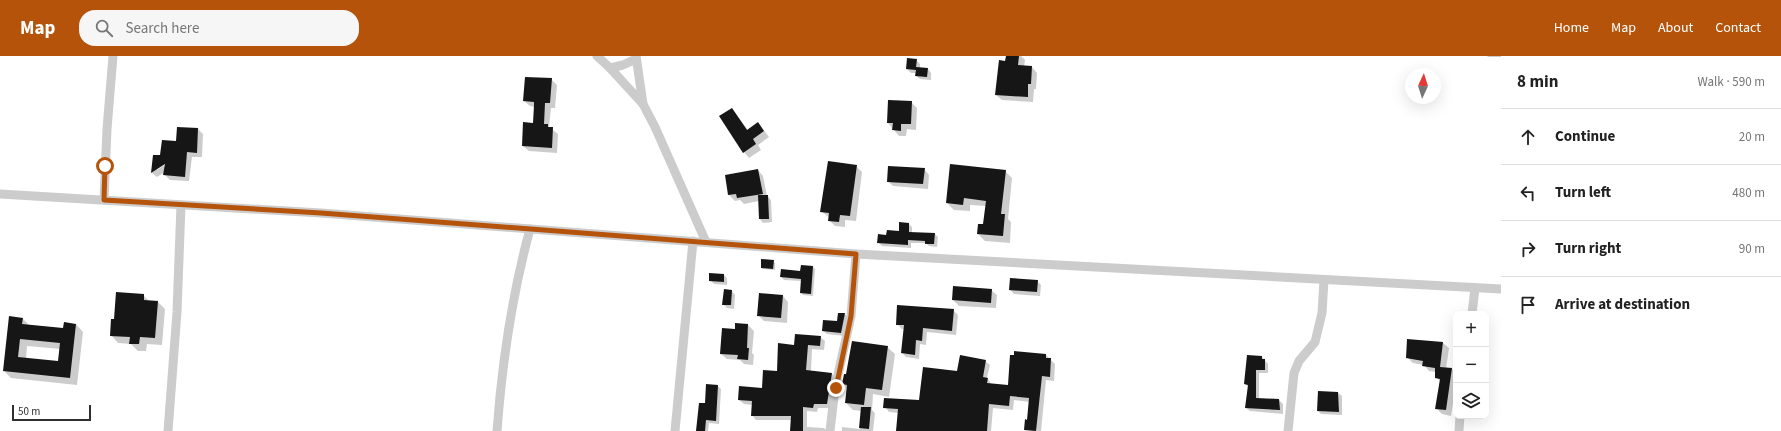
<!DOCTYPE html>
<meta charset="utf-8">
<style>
:root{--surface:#fff;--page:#f6f6f6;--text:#222;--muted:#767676;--line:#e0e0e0;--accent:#b45309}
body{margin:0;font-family:"Source Sans 3",sans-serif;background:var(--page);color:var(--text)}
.controls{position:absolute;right:12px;bottom:12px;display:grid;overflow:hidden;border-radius:8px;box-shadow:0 4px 16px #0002}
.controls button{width:36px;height:36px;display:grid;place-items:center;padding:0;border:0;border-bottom:1px solid var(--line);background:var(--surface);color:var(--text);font:20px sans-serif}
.compass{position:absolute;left:1405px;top:12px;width:36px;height:36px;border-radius:50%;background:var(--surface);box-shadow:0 4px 16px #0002;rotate:4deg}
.scale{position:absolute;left:12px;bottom:10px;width:79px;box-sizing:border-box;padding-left:4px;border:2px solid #2f2f2f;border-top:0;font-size:11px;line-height:14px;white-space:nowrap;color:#2f2f2f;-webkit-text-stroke:3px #fff;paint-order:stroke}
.stop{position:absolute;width:12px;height:12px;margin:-9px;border:3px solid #b45309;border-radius:50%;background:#fff}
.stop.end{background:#b45309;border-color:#fff;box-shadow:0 1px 4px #0008}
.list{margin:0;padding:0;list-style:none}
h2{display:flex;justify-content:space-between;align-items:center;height:52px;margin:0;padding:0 16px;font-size:17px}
h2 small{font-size:13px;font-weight:400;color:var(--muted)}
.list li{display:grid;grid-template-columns:26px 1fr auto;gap:12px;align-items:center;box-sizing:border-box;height:56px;padding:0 16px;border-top:1px solid var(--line)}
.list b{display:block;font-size:15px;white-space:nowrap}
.list em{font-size:13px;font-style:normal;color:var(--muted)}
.icon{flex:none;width:22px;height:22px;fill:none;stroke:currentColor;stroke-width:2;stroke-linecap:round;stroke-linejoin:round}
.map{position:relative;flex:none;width:1501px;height:375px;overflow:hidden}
header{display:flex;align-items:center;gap:24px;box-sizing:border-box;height:56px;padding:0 20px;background:var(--accent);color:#fff}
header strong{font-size:19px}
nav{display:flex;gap:22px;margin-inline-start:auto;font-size:14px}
.search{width:280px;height:36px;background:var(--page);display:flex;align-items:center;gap:10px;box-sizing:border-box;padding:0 14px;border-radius:16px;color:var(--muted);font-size:15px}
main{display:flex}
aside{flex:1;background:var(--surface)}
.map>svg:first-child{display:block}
.shadow{fill:#0003;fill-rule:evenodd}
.building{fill:#161616;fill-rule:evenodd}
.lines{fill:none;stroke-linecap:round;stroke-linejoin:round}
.minor{stroke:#ccc;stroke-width:9}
.route{stroke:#b45309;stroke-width:5}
</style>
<header>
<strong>Map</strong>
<div class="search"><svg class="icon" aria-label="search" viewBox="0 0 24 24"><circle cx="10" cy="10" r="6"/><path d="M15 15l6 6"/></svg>Search here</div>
<nav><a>Home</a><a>Map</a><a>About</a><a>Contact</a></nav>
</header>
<main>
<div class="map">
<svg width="1501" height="375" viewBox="0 0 1501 375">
<rect width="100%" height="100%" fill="#fff"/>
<g class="shadow">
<path d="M1007,0H1021L1025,4L1024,11H1032L1037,17L1036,33H1034L1033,46L1002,44L996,39Z"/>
<path d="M1487,0H1501V1H1488Z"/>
<path d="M916,4L920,8V13H928L931,17V24L920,23L916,20L917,17H911L907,13Z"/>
<path d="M551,23L557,29L555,52H551L549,71L558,78L557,97L529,95L523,90L534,68L535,51L530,50L524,45Z"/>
<path d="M911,46L917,52L916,74L907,73L906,80H899L888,67Z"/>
<path d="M732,53L748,74L758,67L769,81L758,89L761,94L749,102L744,96Z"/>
<path d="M178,72L198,73L203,78L202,101H192L189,125L170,124L164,118L165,116L157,121L152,117L154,100H161L177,86ZM168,104L169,106L157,114V112Z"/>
<path d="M856,110L862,116L856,165L845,164V171L835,170L829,164L830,162L822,156Z"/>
<path d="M924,113L929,119L928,133L893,130L888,125Z"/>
<path d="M758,114L763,120L767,140L771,144L772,166L763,167L760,163L759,145L744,148L740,144L735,145L729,139Z"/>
<path d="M1005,115L1012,122L1008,163L1011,166L1010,187L985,185L978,178L984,169L986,150L970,149V155L954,154L947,147Z"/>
<path d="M909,168L912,171V177L935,178L938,181L937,191L929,190L926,187H911V192L882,190L878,186L887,180L900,176Z"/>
<path d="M773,205L775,207V214L763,213L762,212Z"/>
<path d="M813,211L815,213L813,240L803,239L801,237L802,225L784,224L781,221L801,216Z"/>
<path d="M724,219L727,222V229L714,228L710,224Z"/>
<path d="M1037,225L1041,229L1040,240L1014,238L1010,234Z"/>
<path d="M991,234L997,239L996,252L959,250L953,244Z"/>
<path d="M732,235L735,239L734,253L727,252L723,248Z"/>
<path d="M143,239L149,245H157L165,253L162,289L147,288L146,295H138L131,288L118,287L111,279Z"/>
<path d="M783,240L788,246L787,267L764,265L758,259Z"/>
<path d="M953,254L958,259L956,279L927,276L926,289L920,288L919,303L906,301L902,297L904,273H902L897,268Z"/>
<path d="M845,258L848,262L845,280L827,278L823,275L838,266Z"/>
<path d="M23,263L29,269L64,273L76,268L83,276L77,329L11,322L4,315ZM27,290L61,293L59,306L26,303Z"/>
<path d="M748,269L754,275L752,297L754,299L753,309L744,308L740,304L727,303L721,298L736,274Z"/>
<path d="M820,281L825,285L824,294L812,293L811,315L832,318L836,322L831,352H818L817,356L807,355V371L824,372L827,375H791L792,364H756L752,359L753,349L744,348L739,344L763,333L778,316L795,290Z"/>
<path d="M1443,287L1449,292L1446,313H1452L1456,317V329L1451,360L1442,358L1436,352L1440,325L1436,321V316L1429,315L1424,309L1413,307L1407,301Z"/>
<path d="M887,291L895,298L889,341L873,338L872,354L875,357L873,375H842V371L860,373L862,355L853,354L846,347L847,332L843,328Z"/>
<path d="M1046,299L1055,308L1054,325L1046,324L1041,375L1025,374L1028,365L1030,346L1014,344L1013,354L993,352L991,375H897L899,357L889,356L885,351L920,345L958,316L985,305L990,309L987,322L992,329L1009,330Z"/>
<path d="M1262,301L1268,308V317H1259V343L1279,344L1283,348V358L1250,355L1246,352L1249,331L1245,328Z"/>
<path d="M718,330L721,333L719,368L709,367L708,375H697Z"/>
<path d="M1338,337L1342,340V359L1321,358L1318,355Z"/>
</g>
<g class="building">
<path d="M1006,0H1019L1018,9L1032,10L1031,28H1028V41L995,39L999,4L1005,5Z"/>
<path d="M907,2L917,3L916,11L928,12L927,21L915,20L916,14L906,13Z"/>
<path d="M525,21L552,22L550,47H545L544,68H548V71H553L552,92L522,90L523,66L533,67L534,49V46L523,45Z"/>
<path d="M888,44L912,45L911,68H901V75L892,74L893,67H887Z"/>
<path d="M732,52L747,74L758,66L764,75L753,83L756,88L743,97L719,60Z"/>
<path d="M177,71L198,72L197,97L187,96L185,121L163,119L165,108L151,117L153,99H160L162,84L176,85Z"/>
<path d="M828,105L857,109L850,160L840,159L839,166L828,165L829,157L820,156Z"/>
<path d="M950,108L1006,114L1001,158H1005L1003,180L977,178L978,168H983L986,145L964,142L963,149L946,147Z"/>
<path d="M888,110L925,112L923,128L887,126Z"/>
<path d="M758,113L763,138L737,142L736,138L728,139L725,119Z"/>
<path d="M758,139H768L769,163H759Z"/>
<path d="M899,166L909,167V176L935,177L934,188H925V185L908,184V189L877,187L878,178L886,179L887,174L899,175Z"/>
<path d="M761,203L774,204L773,213L761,212Z"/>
<path d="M801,209L813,210L811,238L800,237L801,223L780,221L781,213L800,215Z"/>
<path d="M709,217L724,218V226L709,225Z"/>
<path d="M1010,222L1038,224L1037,236L1009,234Z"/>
<path d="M953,230L992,233L991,247L952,244Z"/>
<path d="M724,233L732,234L731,249H722Z"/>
<path d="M116,236L144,238V244L158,245L155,282L140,281L139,288H129L130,281L110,280L111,263H114Z"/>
<path d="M759,237L783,239L781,262L757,260Z"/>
<path d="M897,249L954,253L952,275L923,272L922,285L916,284L915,299L901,297L904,269H896Z"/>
<path d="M838,257H845L841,277L822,275L823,264L837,265Z"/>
<path d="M9,260L23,262L22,268L63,272L64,266L76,268L70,322L3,315ZM20,283L60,287L58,305L18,301Z"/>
<path d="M735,267L748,268L747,292H749L748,304L737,303L738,299L720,298L722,272L735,273Z"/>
<path d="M795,278L821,280L820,290L808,289L806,314L832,317L827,348H814L813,352L803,351V375H790L791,360H751L752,345L738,344L739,330L762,332L763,314L777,315L778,287L794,289Z"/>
<path d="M1407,283L1443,286L1440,311L1452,312L1446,354L1435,353L1440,323L1435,322V312L1422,310L1423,305L1406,302Z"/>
<path d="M852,285L888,290L882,334L866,332L864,349L845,347L847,329L842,328L844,318H846Z"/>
<path d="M1014,295L1046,298V302H1051L1050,321L1042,320L1036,375L1024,374L1025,363L1027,364L1029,342L1010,340L1009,350L989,348L987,375H896L898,353L883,352L884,342L919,344L923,311L957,315L960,299L986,304L983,321L988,322L987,327L1008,329L1010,299H1014Z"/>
<path d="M1247,299L1262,300V303H1265V314H1256V342L1279,343L1280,354L1245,352L1248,329L1244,328Z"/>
<path d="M706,328L718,329L716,365L706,364L705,375H696L699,347H705Z"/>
<path d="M1318,335L1338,336L1339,356L1317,355Z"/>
<path d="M861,351H871L869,373L859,372Z"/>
</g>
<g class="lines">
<g class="minor">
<path d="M597,0L610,12L643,48L655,71L706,186"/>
<path d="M636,0L643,48"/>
<path d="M610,12L623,9L636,3"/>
<path d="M0,138L321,157L856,198L1501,233"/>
<path d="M104,144L107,73L113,0"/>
<path d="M1472,258L1475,232"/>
<path d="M168,375L177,256L181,149"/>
<path d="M497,375C502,307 512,239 530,173"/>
<path d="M675,375L693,185"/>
<path d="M830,375L835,332L851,260L856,198"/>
<path d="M1288,375L1294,317L1299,305L1315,286L1322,257L1324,224"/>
<path d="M1459,375L1460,360"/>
</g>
</g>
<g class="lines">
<path class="route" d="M105,110L104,144L321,157L856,198L851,260L836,332"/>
</g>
</svg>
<div class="controls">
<button>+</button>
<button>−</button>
<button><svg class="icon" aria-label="layers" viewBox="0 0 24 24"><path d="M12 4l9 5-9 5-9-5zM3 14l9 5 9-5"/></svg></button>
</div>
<svg class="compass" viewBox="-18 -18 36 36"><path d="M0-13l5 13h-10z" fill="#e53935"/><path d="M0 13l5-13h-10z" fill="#767676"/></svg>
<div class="scale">50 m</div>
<div class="stop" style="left:105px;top:110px"></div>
<div class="stop end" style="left:836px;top:332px"></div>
</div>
<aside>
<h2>8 min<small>Walk · 590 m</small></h2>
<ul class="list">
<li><svg class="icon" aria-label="ahead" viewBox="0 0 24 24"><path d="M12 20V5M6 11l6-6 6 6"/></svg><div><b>Continue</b></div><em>20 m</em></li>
<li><svg class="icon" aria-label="left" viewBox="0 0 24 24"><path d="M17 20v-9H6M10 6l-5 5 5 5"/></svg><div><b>Turn left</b></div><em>480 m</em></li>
<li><svg class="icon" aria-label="right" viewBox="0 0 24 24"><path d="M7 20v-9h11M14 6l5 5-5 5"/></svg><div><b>Turn right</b></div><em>90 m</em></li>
<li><svg class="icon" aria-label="arrive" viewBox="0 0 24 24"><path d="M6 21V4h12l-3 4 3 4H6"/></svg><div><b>Arrive at destination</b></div></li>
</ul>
</aside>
</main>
